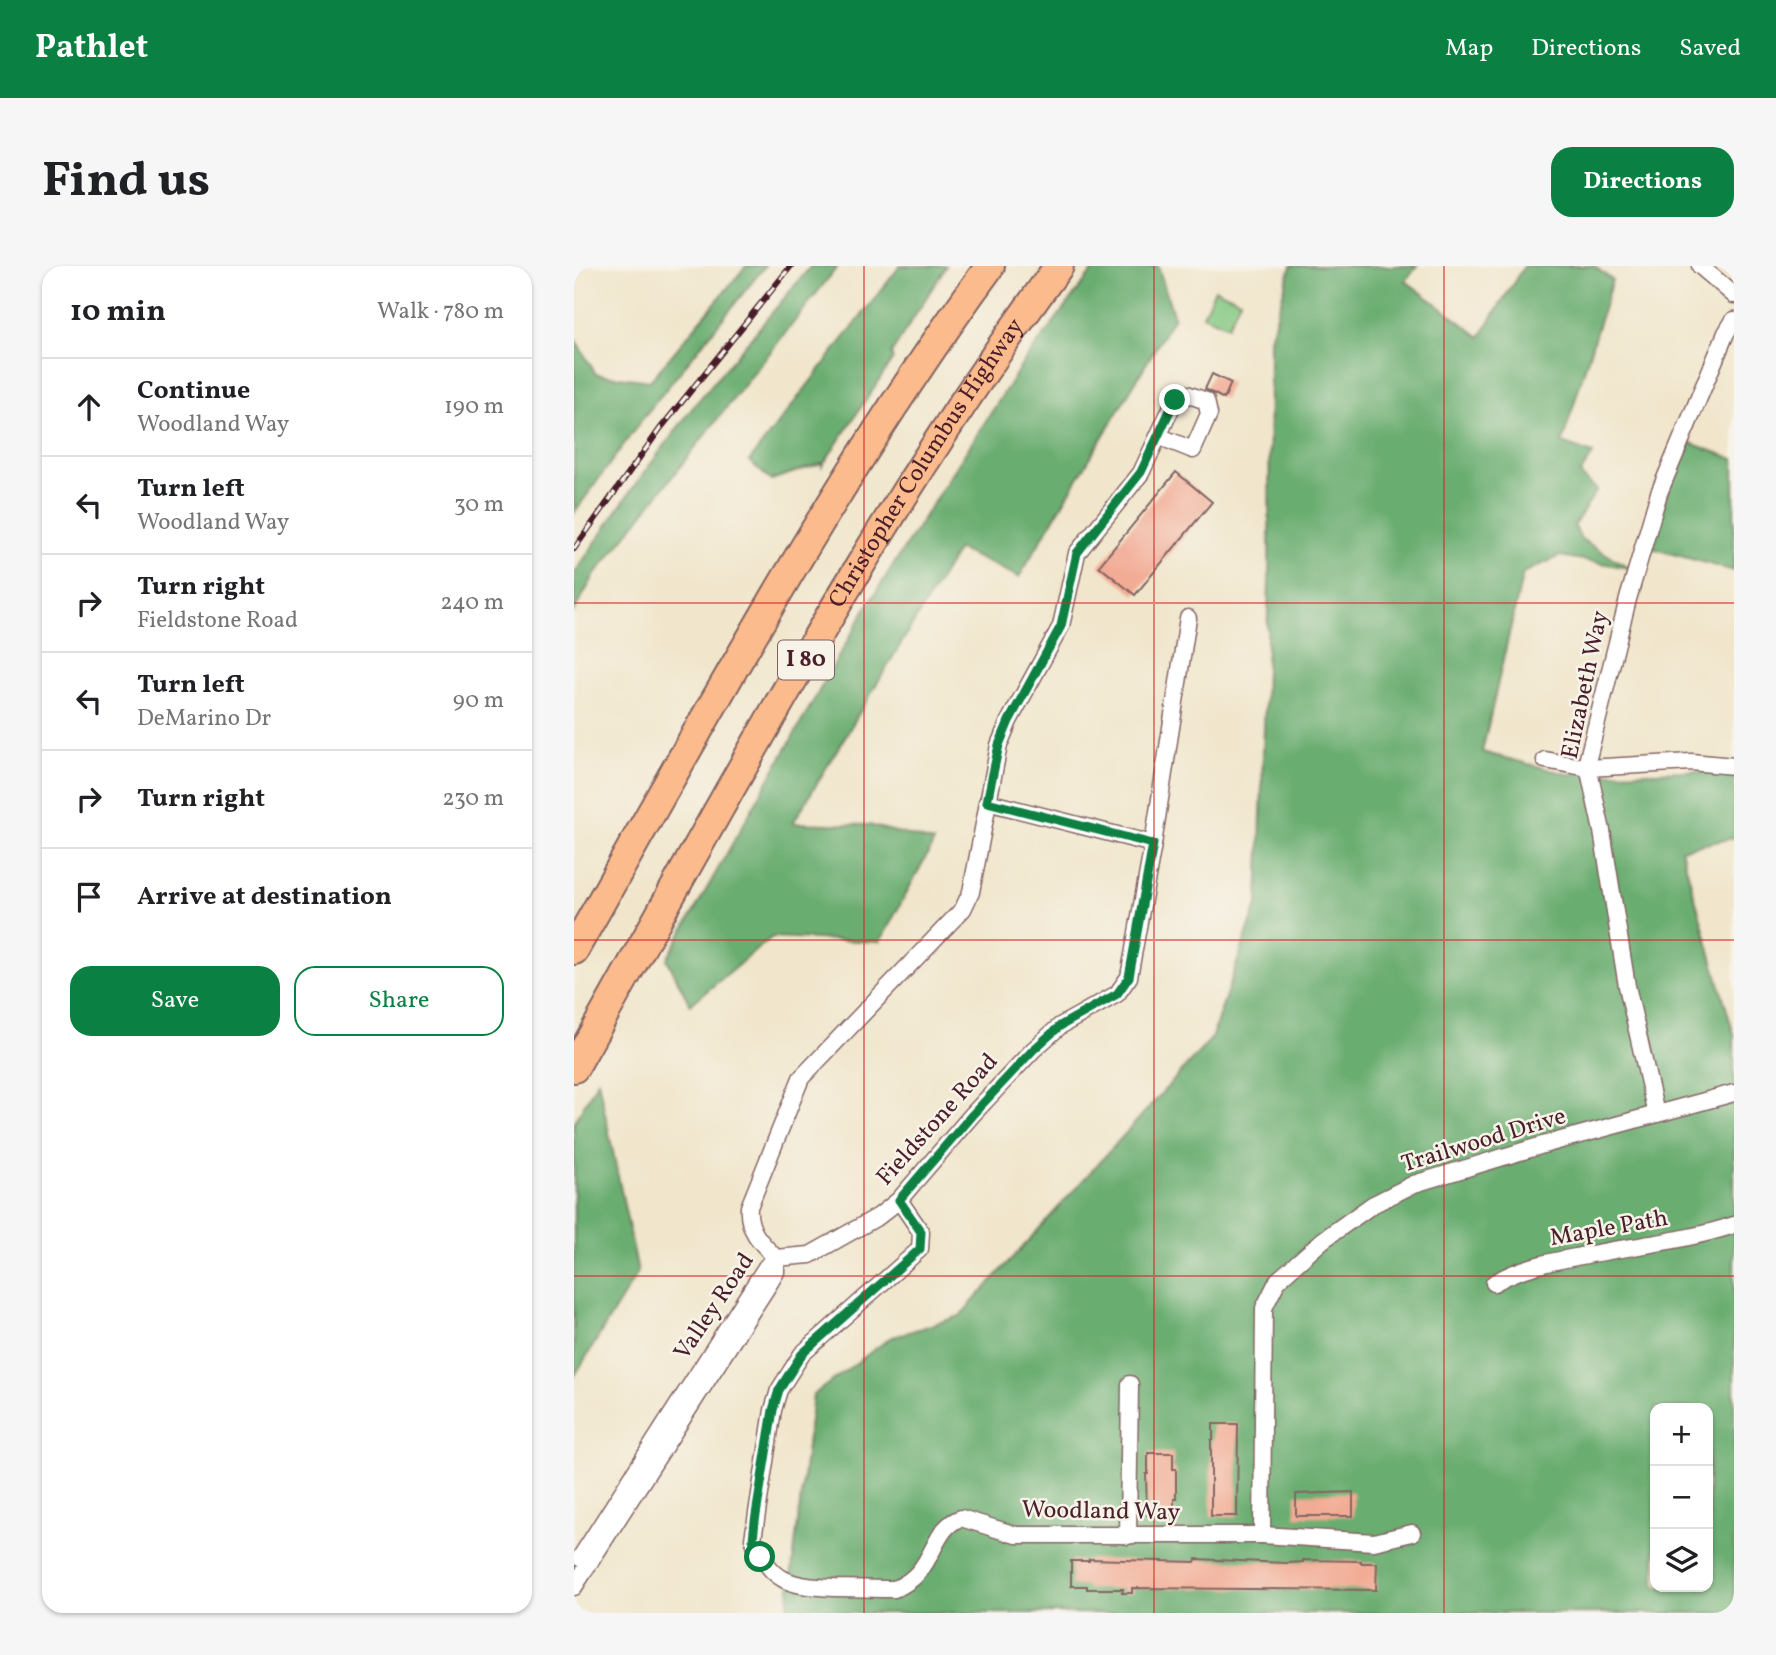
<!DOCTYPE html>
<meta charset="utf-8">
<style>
:root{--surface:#fff;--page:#f6f6f6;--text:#202124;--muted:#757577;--line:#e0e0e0;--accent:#0b8043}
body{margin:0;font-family:Vollkorn,serif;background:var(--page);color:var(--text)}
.controls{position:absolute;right:21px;bottom:21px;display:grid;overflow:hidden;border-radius:14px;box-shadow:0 2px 5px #0004}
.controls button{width:63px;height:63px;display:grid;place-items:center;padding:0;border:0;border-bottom:2px solid var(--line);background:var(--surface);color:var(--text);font:35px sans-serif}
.stop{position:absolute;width:21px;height:21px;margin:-16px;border:5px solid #0b8043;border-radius:50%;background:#fff}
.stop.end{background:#0b8043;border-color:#fff;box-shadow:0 2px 7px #0008}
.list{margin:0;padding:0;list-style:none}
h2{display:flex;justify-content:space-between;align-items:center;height:91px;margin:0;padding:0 28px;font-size:30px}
h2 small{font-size:23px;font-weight:400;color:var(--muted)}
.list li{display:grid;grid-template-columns:46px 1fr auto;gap:21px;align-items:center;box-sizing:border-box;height:98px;padding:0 28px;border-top:2px solid var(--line)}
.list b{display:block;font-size:26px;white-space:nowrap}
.list p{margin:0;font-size:23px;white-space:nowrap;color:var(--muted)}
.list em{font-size:23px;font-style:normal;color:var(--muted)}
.actions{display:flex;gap:14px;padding:21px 28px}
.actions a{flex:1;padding:16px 0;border:2px solid var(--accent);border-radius:21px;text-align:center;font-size:24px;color:var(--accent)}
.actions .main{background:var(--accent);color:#fff}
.icon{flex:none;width:38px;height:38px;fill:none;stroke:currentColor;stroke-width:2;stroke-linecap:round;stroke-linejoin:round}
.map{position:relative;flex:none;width:1160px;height:1347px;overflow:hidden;border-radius:21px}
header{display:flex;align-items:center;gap:42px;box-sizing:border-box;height:98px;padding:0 35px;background:var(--accent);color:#fff}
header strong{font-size:33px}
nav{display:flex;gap:38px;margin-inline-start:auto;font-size:24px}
.intro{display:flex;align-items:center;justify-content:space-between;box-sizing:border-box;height:168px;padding:0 42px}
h1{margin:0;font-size:49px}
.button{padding:18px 32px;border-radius:21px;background:var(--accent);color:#fff;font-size:24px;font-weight:700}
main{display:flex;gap:42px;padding:0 42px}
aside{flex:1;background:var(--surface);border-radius:21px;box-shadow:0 2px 5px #0004}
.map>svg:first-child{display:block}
.green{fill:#84c983;stroke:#677457;stroke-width:2}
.forest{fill:#6bad71;stroke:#5a664e;stroke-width:2;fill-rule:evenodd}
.building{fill:#f2ab94}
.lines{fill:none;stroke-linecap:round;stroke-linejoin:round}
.minor-casing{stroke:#846563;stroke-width:19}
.motorway-casing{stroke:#846563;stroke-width:32}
.minor{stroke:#fff;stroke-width:16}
.motorway{stroke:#fbbb8c;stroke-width:28}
.rail-casing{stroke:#4a1f2b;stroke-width:6}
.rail{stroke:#f7f3e8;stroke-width:3.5;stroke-dasharray:10;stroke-linecap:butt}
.route{stroke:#0b8043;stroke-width:9}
.grid{fill:none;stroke:#d62828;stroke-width:2;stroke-opacity:0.55}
.labels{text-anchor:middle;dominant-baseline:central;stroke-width:5;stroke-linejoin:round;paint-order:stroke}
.shield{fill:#f7f3e8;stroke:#7e5f64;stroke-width:2}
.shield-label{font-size:23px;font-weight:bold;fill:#4a1f2b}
.street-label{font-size:24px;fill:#4a1f2b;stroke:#f7f3e8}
</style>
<header>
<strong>Pathlet</strong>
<nav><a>Map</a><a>Directions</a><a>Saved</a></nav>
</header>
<div class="intro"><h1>Find us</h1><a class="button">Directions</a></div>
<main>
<aside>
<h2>10 min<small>Walk · 780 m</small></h2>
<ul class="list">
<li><svg class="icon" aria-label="ahead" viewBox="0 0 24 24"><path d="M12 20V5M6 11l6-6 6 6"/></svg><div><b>Continue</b><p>Woodland Way</p></div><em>190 m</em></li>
<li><svg class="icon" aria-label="left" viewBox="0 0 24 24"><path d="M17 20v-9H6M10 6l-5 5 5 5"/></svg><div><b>Turn left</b><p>Woodland Way</p></div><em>30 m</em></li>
<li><svg class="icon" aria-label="right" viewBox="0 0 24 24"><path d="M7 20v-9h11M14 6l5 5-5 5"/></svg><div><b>Turn right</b><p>Fieldstone Road</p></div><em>240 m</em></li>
<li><svg class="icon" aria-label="left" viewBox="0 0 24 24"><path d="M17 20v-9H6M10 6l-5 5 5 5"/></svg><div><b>Turn left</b><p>DeMarino Dr</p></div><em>90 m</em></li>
<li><svg class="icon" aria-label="right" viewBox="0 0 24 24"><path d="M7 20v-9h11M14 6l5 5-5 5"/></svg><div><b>Turn right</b></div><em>230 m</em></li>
<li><svg class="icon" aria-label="arrive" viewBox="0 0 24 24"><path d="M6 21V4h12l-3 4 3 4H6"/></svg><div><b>Arrive at destination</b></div></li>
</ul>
<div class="actions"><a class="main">Save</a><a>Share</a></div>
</aside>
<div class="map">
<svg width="1160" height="1347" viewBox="0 0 1160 1347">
<rect width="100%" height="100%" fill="#f7f3e8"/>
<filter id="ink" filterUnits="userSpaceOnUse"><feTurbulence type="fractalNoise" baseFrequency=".0143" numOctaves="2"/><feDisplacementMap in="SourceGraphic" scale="14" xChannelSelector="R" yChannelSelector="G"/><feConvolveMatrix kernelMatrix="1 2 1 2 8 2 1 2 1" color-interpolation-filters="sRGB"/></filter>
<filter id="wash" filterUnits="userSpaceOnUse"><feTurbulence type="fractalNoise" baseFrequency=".00686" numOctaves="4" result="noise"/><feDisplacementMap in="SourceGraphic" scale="28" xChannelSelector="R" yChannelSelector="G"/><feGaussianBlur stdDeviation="1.57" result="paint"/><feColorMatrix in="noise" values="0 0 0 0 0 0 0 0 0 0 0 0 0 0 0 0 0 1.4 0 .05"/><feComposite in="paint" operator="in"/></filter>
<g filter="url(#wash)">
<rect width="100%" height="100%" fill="#f1e6cc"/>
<path class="green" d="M641,23L666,34L654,60L629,49Z"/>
<g class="forest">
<path d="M172,0H191L72,148L0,247V72L22,108L76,115Z"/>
<path d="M237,0H264L20,310L0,345V308L53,230L119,141Z"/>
<path d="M326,0H372L317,88L319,93L248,200V197L197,214L175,195Z"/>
<path d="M522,0H584L600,51L445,311L384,283L219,557L295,559L360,576L306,676L198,671L116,739L93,693L295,337L447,100Z"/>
<path d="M717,0H843L832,15L906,71L950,0H1020L1038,14L988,177L1019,188L1006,208L1023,224L1000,259L1007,273L1056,302L986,290L949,307L908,486L993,508L1118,505L1160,507V572L1107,583L1160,769V1347H213L239,1129L316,1072L386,1050L637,773L684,636L695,316L696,73ZM1081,1142H1134V1321H1081Z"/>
<path d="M1111,175L1160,193V305L1074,281Z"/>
<path d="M24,814L64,1006L0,1111V857Z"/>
</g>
<g id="blocks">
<g class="building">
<path d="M638,108L657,117L650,133L631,123Z"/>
<path d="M602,206L638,236L561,329L525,300Z"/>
<path d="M639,1158H664L663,1250H637V1174H639Z"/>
<path d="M574,1187H599V1203H602V1233H600V1250L573,1249L572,1208H574Z"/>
<path d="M779,1226V1250H722V1228Z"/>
<path d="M515,1293L621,1296L622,1293L713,1297L729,1296V1294L787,1295V1297H803L802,1324L558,1322V1327H548L549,1323H513V1320H497V1295H515Z"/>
</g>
</g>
</g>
<g filter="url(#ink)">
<use href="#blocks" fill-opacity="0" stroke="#846563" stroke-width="2"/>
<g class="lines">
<g class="minor-casing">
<g id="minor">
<path d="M1126,0L1160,29"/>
<path d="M971,494L1014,502L1117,496L1160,500"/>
<path d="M413,536L579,578"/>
<path d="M1082,848L1053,720L1028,565L1013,496L1054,333L1085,227L1152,67L1160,54"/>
<path d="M325,934L347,966L346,983L228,1088L205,1124L199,1144L179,1273C197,1317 216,1320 260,1322C280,1322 300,1323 320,1323C363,1307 355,1263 387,1252L442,1269H688L800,1276L838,1267"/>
<path d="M202,992C187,977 173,964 175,941L227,812L389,643L397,626L425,479L435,455L487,360L503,287L567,207L601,134L613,128L632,135L635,148L619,184L584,170"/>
<path d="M202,992L236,989L305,950L325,934L398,849L459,784L486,760L543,728L555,711L579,578L614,352"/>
<path d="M920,1017C945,1002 974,996 1002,991C1055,980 1109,976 1160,959"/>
<path d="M688,1269L690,1042L704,1014L749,974L798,939L840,918L969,879L1160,827"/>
<path d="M554,1270L556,1118"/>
<path d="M6,1292L192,1001L202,992"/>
<path d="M0,1321L195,1018L202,1006V992"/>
</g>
</g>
<g class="motorway-casing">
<g id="motorway">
<path d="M0,684C132,451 258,216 416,0"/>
<path id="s1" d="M0,802C153,531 300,250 485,0"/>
</g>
</g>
<use href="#minor" class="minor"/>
<use href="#motorway" class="motorway"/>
<g class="rail-casing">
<path id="rail" d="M0,283L86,163L217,0"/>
</g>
<use href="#rail" class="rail"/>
</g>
</g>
<g class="lines" filter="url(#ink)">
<path class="route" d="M186,1291L179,1273L181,1255L199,1144L205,1124L228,1088L346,983L347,966L325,934L398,849L459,784L486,760L543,728L555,711L579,578L413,536L425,479L435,455L487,360L503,287L567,206L601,134"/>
</g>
<path class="grid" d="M290,0V1347M580,0V1347M870,0V1347M0,337H1160M0,674H1160M0,1010H1160"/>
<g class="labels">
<rect class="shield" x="204" y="374.5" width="56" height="39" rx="5"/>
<g class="shield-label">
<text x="232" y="394">I 80</text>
</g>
<g class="street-label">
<text stroke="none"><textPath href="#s1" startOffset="700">Christopher Columbus Highway</textPath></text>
<text transform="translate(1012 419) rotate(-78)">Elizabeth Way</text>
<text transform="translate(364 854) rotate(-48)">Fieldstone Road</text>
<text transform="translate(910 875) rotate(-17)">Trailwood Drive</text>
<text transform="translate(1035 963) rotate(-10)">Maple Path</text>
<text transform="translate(141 1041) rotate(-56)">Valley Road</text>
<text transform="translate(527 1246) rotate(1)">Woodland Way</text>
</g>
</g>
</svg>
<div class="controls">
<button>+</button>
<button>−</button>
<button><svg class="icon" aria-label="layers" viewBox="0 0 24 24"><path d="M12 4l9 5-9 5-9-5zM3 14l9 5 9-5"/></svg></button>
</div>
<div class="stop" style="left:186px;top:1291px"></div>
<div class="stop end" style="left:601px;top:134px"></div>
</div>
</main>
